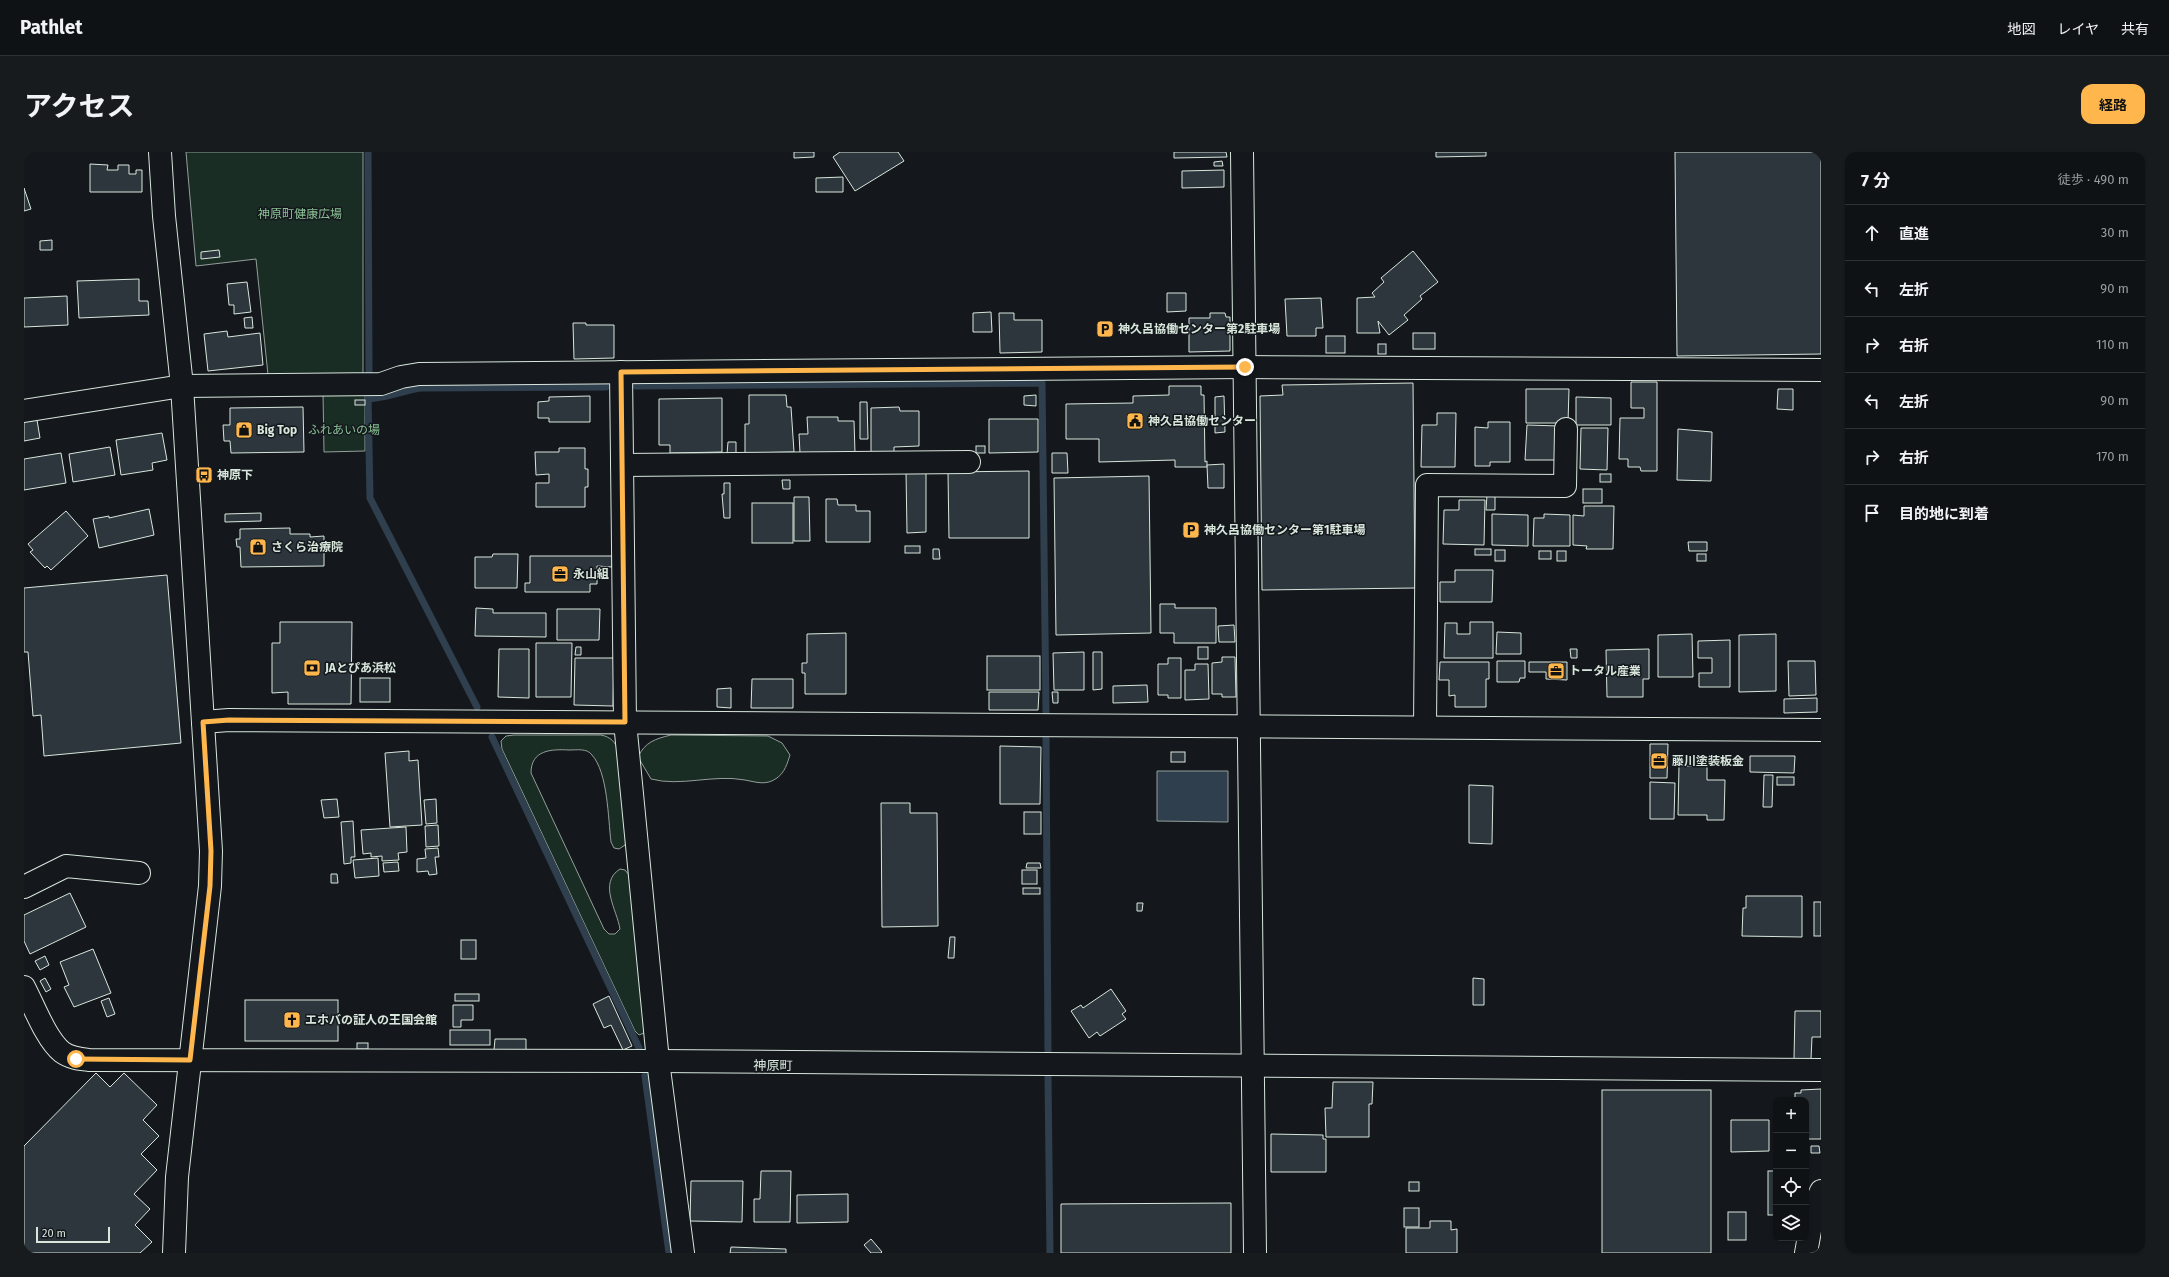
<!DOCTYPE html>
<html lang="ja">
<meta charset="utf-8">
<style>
:root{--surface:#0f1215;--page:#181b1e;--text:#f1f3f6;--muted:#9b9ea0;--line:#2f3234;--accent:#ffb74d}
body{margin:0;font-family:"Fira Sans","Noto Sans JP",sans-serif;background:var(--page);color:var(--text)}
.controls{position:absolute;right:12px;bottom:12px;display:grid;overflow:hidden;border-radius:8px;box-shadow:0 1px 3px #0004}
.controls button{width:36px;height:36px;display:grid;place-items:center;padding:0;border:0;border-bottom:1px solid var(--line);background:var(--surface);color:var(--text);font:20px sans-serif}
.scale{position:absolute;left:12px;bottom:10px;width:74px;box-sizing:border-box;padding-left:4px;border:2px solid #d8e6dc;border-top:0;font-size:11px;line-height:14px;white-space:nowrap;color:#d8e6dc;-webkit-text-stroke:3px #14181c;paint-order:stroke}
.stop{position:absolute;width:12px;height:12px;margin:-9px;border:3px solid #ffb74d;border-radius:50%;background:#fff}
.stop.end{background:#ffb74d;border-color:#fff;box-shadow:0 1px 4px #0008}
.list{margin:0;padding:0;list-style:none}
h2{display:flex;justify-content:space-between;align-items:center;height:52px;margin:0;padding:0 16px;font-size:17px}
h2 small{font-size:13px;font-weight:400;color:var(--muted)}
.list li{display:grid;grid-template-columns:26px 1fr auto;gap:12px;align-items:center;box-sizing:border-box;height:56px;padding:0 16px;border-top:1px solid var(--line)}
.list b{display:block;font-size:15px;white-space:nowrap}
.list em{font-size:13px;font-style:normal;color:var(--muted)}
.icon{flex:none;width:22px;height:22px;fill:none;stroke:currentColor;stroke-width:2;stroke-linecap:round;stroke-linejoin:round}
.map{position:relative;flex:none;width:1797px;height:1101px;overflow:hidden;border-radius:12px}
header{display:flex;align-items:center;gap:24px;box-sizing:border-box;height:56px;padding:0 20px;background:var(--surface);border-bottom:1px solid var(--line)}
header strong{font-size:19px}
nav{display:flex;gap:22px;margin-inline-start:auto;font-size:14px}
.intro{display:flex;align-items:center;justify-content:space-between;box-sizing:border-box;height:96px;padding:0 24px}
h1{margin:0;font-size:28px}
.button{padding:10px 18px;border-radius:12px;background:var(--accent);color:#111;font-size:14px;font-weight:700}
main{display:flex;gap:24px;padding:0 24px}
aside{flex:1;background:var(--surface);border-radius:12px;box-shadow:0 1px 3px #0004}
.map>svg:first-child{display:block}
.green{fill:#1a2d24;stroke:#939e99}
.water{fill:#2f3f4d;stroke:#939e99}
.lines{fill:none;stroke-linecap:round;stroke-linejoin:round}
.stream{stroke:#2f3f4d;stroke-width:7}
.building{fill:#2c363c;stroke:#d8e6dc}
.street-casing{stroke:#d8e6dc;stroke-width:24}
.secondary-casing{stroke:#d8e6dc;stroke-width:24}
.street{stroke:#14181c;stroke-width:22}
.secondary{stroke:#14181c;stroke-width:22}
.route{stroke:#ffb74d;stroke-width:5}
.labels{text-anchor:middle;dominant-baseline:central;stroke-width:3;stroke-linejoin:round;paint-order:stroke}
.park-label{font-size:12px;fill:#8ac095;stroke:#14181c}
.poi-label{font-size:12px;font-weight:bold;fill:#d8e6dc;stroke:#14181c;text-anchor:start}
.neighbourhood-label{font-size:13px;fill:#d8e6dc;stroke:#14181c}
</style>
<header>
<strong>Pathlet</strong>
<nav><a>地図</a><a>レイヤ</a><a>共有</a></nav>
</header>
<div class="intro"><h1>アクセス</h1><a class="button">経路</a></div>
<main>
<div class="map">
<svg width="1797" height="1101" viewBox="0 0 1797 1101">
<rect width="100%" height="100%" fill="#14181c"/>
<g class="green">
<path d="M162,0H339V223H244L232,107L172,114Z"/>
<path d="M299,241H341V299L300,300Z"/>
<path d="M490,583H577C587,585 591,590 595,599L603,687L601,693L595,697L590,696L587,690C584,666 584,621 568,603C563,596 553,598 545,598C527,597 507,598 507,621L580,777L585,782H591L596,777C593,758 574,731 596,717L601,718L605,723L622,875L620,881L615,883L611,879L478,597L477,589L482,584Z"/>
<path d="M647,583L744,584L758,591L766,603C763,612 761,620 753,626C742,634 732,630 721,628C689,622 657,635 627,627L614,605C621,590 631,587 647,583Z"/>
</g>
<path class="water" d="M1133,619H1204V670L1133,669Z"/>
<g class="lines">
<g class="stream">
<path d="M344,0L345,219"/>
<path d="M612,234L1018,231L1022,560"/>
<path d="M344,244L346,346L453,555"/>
<path d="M344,247C363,246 378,239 396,236L582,235"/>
<path d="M468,585L615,896"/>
<path d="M1022,585L1024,900"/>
<path d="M1024,923L1026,1101"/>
<path d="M621,924L645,1101"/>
</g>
</g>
<g class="building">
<path d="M770,0H790V5L770,6Z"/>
<path d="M816,0H874L880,9L831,39L809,5Z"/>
<path d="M1150,0H1202L1203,5L1150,6Z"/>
<path d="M1412,0H1462V4L1412,5Z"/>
<path d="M1651,0H1797V202L1653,204Z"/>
<path d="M1198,9L1199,14H1190V10Z"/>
<path d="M66,12L84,13L83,18H94V13H105V22H112V18H118V40H66Z"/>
<path d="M1200,18V35L1158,36V19Z"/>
<path d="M819,25V40H792V26Z"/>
<path d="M0,36L7,57L0,59Z"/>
<path d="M28,88V98H16V89Z"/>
<path d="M195,98L196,105L177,107V100Z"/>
<path d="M1389,99L1414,130L1396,144L1398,147L1380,163L1384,168L1365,183L1354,169L1356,181H1333V146L1351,145L1348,141L1360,130L1357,126Z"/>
<path d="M115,127V149H124L125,163L55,166L53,129Z"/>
<path d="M223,130L227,160L210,162V153H205L203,132Z"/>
<path d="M1143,141H1162V159L1143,160Z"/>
<path d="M43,144L44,173L0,175V146Z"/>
<path d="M1297,146L1299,176H1292V184H1263L1261,147Z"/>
<path d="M967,160L968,180H949V161Z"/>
<path d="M975,161H990V168H1018V200L976,201Z"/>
<path d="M1186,161H1201L1202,165H1206V199L1165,200V166H1186Z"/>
<path d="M228,165L229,176H221L220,166Z"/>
<path d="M549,171H562V173H590V206L550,207Z"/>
<path d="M203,179L204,185L236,181L239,213L184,219L180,182Z"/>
<rect x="1389" y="181" width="22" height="16"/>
<rect x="1302" y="184" width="19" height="17"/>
<rect x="1354" y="192" width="8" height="10"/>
<path d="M1607,230H1633V319H1617L1616,315H1604V307H1595L1596,266H1620V256H1607Z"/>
<path d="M1389,231L1391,436L1238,438L1236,244L1259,243L1258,233Z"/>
<path d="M1145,234H1177V243H1180L1181,310L1183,309V315H1151V308L1075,310V287H1042V252L1109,251V244L1145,243Z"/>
<path d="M1502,237H1545L1544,271H1502Z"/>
<path d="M1754,237H1769V258L1753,257Z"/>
<path d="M725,243H762L763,255H767L770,300L721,301V272H725Z"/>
<path d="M1012,243V254L1000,253V244Z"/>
<path d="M566,244V270H525V266H514V250L525,249V245Z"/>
<path d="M1200,244L1201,280L1191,281V245Z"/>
<path d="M1552,245L1587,246V273H1552Z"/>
<path d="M698,246V300L646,301V293H635V247Z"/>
<rect x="331" y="248" width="10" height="5"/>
<path d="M836,250H843L844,287H836Z"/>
<path d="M279,255L280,300L207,301L206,289H200L199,273H206V256Z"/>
<path d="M875,255L876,259H895V294L870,295V300H847V256Z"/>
<path d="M1413,261H1432L1431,315H1397L1398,273H1413Z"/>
<path d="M783,265H814V269H830L831,301H776L775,282H784Z"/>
<path d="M965,267H1014V300L965,301Z"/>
<path d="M13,268L16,286L0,289V270Z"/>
<path d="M1464,270H1486V310H1466V314H1451V275L1464,276Z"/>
<path d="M1503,273L1535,274V308H1501Z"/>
<path d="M1557,276H1584L1583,318L1556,317Z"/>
<path d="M1654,277L1688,280L1687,329L1653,328Z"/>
<path d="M138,281L143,308L128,311L129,318L97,323L92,288Z"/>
<path d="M704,290H712V302H703Z"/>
<rect x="952" y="294" width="9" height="7"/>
<path d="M86,295L91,323L49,330L45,302Z"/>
<path d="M535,296H561V317H564V335H561V355H512V331H525V322L512,323L511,300H535Z"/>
<path d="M37,301L42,331L0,338V307Z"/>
<path d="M1028,301H1043L1044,321H1028Z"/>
<path d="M1200,312V336H1184L1183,313Z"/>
<path d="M902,318V380L883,381L882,319Z"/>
<path d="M1005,319V386H925L924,320Z"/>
<rect x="1576" y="322" width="11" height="8"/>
<path d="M1125,324L1127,481L1032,483L1030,326Z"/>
<path d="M758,328H766V337H759Z"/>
<path d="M700,331H706V366H700L698,342H700Z"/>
<rect x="1559" y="337" width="19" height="14"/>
<path d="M1463,343H1471V358H1462Z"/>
<path d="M770,345H785L786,389H770Z"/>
<path d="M802,347H813L814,353H832V359H846V390H802Z"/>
<path d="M1435,348H1461L1460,393L1419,392L1420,358H1435Z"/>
<rect x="728" y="351" width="41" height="40"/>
<path d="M1560,354H1590L1589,397H1562L1563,394L1549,393V363L1560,364Z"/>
<path d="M125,357L130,383L75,396L69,367L85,364V366Z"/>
<path d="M42,359L64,384L27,418L23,414L21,416L6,400L9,398L4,392Z"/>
<path d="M237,361V369L201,370V362Z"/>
<path d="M1468,362L1504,363V394L1468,393Z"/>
<path d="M1520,362L1546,363V394H1509L1510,366H1520Z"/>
<path d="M266,376V382H286V385L300,384V414L217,415L216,395H213L212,387H216V377Z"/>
<path d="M1664,390H1683V399H1665Z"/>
<rect x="881" y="394" width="15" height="7"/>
<path d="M909,397H915L916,407H909Z"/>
<rect x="1451" y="397" width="16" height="6"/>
<rect x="1471" y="398" width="10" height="11"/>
<rect x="1515" y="399" width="12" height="8"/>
<rect x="1533" y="399" width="9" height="10"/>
<path d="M469,402H494L493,436H451V405H468Z"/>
<rect x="1673" y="402" width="9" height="7"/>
<path d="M506,404H588V415L573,414V432H566V440H501V431H506Z"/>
<path d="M1431,418H1469L1468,450H1416V430H1431Z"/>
<path d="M143,423L157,591L20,604L17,563L9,564L4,500H0V436Z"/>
<path d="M1136,452H1151V456H1192V491H1150V481H1136Z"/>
<path d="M452,456L469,457V461H522V485L451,484Z"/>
<path d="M533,457H576L575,488H533Z"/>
<path d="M256,470H328L327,552H264V540L248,541V491H256Z"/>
<path d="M1446,470H1469V506H1420L1421,471H1433V482H1446Z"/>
<path d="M1210,473L1211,490H1195L1194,474Z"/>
<path d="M1473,480L1497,481V502H1472Z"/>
<path d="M822,481V542H781V521H778V511H783V482Z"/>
<path d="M1668,482L1669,525H1634V483Z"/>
<path d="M1752,482V539L1715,540V483Z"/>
<path d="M1706,488V535H1675V521H1688V506H1674V489Z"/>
<path d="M512,491H548L547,545H512Z"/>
<path d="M552,495H557V503H551Z"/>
<rect x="1174" y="495" width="10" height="12"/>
<path d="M475,497H505V546L474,545Z"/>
<path d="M1546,497H1553V506H1547Z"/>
<path d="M1625,497V527H1619V545H1583L1582,498Z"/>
<path d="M1060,500V538H1030L1029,501Z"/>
<path d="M1069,500H1078V537L1069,538Z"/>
<rect x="963" y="504" width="53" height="34"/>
<path d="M1198,505H1211L1212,545H1198V542H1188V511L1198,510Z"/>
<path d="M551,506H590L589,554L550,553Z"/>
<path d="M1144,506H1157V546H1144V543H1134V512H1144Z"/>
<path d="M1473,509H1501V526H1496L1495,530H1473Z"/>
<path d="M1764,509H1791L1792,543L1765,544Z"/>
<path d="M1416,510H1465V527H1462V555H1431V543L1425,544V528H1415Z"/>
<path d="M1505,510H1543V528L1522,527V520H1505Z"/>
<path d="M1171,512H1184L1185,547L1161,548V518H1171Z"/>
<rect x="336" y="526" width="30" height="24"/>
<path d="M728,527H769V556H727Z"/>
<path d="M1123,533L1124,550L1089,551V534Z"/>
<path d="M707,536V556L693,555V537Z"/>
<path d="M965,540H1015L1014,558H965Z"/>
<path d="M1028,540H1034V551H1029Z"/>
<path d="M1793,546V560L1760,561V547Z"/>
<path d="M1626,592H1644L1643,626H1626Z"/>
<path d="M976,594L1017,595L1016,652H976Z"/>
<path d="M385,599V609L394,608L398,673L366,675L361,601Z"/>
<rect x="1147" y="600" width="14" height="10"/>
<path d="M1726,604H1771L1770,621L1726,620Z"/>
<path d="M1655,614H1683V628H1701L1700,668H1683V663H1654Z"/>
<path d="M1740,623H1749L1748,655H1739Z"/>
<rect x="1753" y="625" width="17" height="8"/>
<path d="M1626,630L1651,631L1650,667H1626Z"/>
<path d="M1445,633L1469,634L1468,692L1445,691Z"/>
<path d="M313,647L315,665L300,666L297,648Z"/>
<path d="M412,647L413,671L402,672L400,648Z"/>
<path d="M857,651H886V661H913L914,774L858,775Z"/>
<rect x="1000" y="660" width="17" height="22"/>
<path d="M329,669L331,705H327V711L320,712L317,670Z"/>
<path d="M414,673L415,694L402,695L401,674Z"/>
<path d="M382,675L383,700L374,701L375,708L358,709V704L347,705V701L339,702L337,678Z"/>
<path d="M414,696L415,705H411L413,722L405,723L404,719L393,720V707L402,706L401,697Z"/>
<path d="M354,706L355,724L331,726L329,708Z"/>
<path d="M374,710L375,719L360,720L359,711Z"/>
<path d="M1003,711H1016L1017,716H1002Z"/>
<rect x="998" y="718" width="15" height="14"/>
<path d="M307,722H313L314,731H307Z"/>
<rect x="999" y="736" width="17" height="6"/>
<path d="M46,741L62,775L6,802L0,789V763Z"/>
<path d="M1722,744H1778V785L1718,784L1719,756H1722Z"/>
<rect x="1790" y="750" width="7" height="34"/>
<path d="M1113,751H1119L1118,759H1113Z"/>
<path d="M926,785H931L930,806H924Z"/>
<rect x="437" y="788" width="15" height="19"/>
<path d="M69,797L87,841L50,855L40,835L45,833L36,810Z"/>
<path d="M21,804L25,813L16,818L11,809Z"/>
<path d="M21,826L27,837L22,840L16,829Z"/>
<path d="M1449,826L1460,827V853H1449Z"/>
<path d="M1087,837L1102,859L1098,862L1102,867L1076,884L1073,880L1065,886L1047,859L1057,853L1059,856Z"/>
<rect x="431" y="842" width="24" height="7"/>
<path d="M585,844L608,894L599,898L587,873L580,876L569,852Z"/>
<path d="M85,846L91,862L83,865L77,849Z"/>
<rect x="221" y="848" width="93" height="41"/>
<path d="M429,853H449V868H437V875H429Z"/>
<path d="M1771,859H1797V885H1788L1787,907H1770Z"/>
<rect x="426" y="878" width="40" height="15"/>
<path d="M471,887H502V898H470Z"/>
<rect x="333" y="891" width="11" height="6"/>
<path d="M72,921L86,935L100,921L133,953L119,968L135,984L117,1002L133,1018L110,1042L126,1057L111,1073L128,1090L116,1101H0V994Z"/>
<path d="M1309,930H1349L1348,952H1345V985H1302L1301,956H1308Z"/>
<path d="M1797,937V987H1782V948H1771V941H1777V938Z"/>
<rect x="1578" y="938" width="109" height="163"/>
<path d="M1707,968H1745V999L1707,1000Z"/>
<path d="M1247,982L1299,983V987H1302V1020H1247Z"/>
<path d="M1787,994H1795L1796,1001H1787Z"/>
<path d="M737,1019H767L766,1070H730V1047H736Z"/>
<rect x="1744" y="1019" width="8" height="44"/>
<path d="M667,1029H719L718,1070L666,1069Z"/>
<rect x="1385" y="1030" width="10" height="9"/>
<path d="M824,1042V1070L773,1071V1043Z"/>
<path d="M1207,1051V1101H1037V1052Z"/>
<rect x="1380" y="1056" width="15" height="19"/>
<rect x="1704" y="1060" width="18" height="28"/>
<path d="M1406,1069H1427V1078L1433,1077V1101H1382V1076H1406Z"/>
<path d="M847,1087L858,1100L857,1101H847L840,1093Z"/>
<path d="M707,1095L762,1097V1101H706Z"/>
</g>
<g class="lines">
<g class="street-casing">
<g id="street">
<path d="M597,220L601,570L634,909L659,1101"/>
<path d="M0,259L158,234L357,232L377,225L395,222L1221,215L1797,218"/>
<path d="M598,313L945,310"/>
<path d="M1401,575L1403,333L1541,334L1542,277"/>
<path d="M0,735L42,714L115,721"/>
<path d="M0,835C10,854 22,887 38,900C46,906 56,907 65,908L634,909L1797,918"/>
<path d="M1782,1101L1790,1056L1797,1039"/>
</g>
</g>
<g class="secondary-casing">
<g id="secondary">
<path d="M136,0L140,64L158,234L187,699L186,734L153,1025L150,1101"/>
<path d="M1218,0L1231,1101"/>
<path d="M179,570L205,568L1797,578"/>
</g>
</g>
<use href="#street" class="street"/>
<use href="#secondary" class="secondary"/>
</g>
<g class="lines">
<path class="route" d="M52,907L166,908L186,734L187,699L179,570L205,568L601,570L597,220L1221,215"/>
</g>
<defs>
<g id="parking-square" transform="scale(0.9)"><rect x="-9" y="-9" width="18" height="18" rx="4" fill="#ffb74d" stroke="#14181c"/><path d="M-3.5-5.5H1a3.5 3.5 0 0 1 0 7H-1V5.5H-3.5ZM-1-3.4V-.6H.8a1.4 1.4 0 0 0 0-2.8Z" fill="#111"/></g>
<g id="civic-square" transform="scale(0.9)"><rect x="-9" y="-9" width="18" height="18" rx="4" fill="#ffb74d" stroke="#14181c"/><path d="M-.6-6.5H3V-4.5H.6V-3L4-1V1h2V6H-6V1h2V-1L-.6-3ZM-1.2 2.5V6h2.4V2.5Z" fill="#111"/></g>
<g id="shop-square" transform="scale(0.9)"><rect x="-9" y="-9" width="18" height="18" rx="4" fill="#ffb74d" stroke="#14181c"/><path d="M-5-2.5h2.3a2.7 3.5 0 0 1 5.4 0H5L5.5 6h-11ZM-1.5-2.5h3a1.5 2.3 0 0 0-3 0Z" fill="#111"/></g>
<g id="bus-square" transform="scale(0.9)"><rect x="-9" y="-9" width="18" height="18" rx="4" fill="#ffb74d" stroke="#14181c"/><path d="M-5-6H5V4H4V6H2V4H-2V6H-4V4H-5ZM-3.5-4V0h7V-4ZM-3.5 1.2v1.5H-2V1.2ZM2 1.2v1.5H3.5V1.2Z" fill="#111"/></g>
<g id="office-square" transform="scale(0.9)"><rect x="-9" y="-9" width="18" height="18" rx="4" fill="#ffb74d" stroke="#14181c"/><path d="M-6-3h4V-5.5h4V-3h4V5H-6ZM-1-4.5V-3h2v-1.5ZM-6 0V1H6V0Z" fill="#111"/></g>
<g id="bank-square" transform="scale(0.9)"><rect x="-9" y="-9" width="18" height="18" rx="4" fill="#ffb74d" stroke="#14181c"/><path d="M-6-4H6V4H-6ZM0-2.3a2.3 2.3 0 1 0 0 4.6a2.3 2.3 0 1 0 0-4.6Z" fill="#111"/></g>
<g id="church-square" transform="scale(0.9)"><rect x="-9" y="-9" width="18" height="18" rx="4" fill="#ffb74d" stroke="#14181c"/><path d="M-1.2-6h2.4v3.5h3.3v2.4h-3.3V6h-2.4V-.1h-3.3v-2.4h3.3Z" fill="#111"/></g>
</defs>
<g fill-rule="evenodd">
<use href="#parking-square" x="1081" y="177"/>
<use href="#civic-square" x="1111" y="269"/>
<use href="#shop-square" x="220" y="278"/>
<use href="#bus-square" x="180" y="323"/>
<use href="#parking-square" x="1167" y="378"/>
<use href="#shop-square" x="234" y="395"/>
<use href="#office-square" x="536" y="422"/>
<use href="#bank-square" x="288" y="516"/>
<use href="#office-square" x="1532" y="519"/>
<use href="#office-square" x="1635" y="609"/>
<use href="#church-square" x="268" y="868"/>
</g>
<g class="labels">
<g class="park-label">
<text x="276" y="62">神原町健康広場</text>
<text x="320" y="278">ふれあいの場</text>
</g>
<g class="poi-label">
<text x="1094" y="177">神久呂協働センター第2駐車場</text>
<text x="1124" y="269">神久呂協働センター</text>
<text x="233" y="278">Big Top</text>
<text x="193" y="323">神原下</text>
<text x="1180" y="378">神久呂協働センター第1駐車場</text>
<text x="247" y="395">さくら治療院</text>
<text x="549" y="422">永山組</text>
<text x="301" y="516">JAとぴあ浜松</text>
<text x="1545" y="519">トータル産業</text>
<text x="1648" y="609">藤川塗装板金</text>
<text x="281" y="868">エホバの証人の王国会館</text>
</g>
<g class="neighbourhood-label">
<text x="749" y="913">神原町</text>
</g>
</g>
</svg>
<div class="controls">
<button>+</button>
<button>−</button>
<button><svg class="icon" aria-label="locate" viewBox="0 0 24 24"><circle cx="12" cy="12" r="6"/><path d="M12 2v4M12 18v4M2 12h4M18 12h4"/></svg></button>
<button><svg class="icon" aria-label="layers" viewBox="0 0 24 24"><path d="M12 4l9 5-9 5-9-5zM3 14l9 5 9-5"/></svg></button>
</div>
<div class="scale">20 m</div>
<div class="stop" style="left:52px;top:907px"></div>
<div class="stop end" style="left:1221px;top:215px"></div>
</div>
<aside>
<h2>7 分<small>徒歩 · 490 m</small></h2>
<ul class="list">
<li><svg class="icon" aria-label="ahead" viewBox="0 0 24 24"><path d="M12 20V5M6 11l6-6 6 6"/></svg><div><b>直進</b></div><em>30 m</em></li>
<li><svg class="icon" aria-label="left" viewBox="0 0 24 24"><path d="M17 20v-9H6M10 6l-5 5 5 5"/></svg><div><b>左折</b></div><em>90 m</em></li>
<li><svg class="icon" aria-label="right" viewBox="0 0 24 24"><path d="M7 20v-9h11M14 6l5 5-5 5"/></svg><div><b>右折</b></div><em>110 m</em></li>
<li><svg class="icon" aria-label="left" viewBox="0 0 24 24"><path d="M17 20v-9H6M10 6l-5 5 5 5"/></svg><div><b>左折</b></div><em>90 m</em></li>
<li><svg class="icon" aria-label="right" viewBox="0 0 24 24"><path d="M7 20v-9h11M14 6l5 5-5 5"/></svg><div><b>右折</b></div><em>170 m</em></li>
<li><svg class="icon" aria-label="arrive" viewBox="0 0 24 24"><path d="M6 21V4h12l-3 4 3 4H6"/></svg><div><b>目的地に到着</b></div></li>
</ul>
</aside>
</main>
